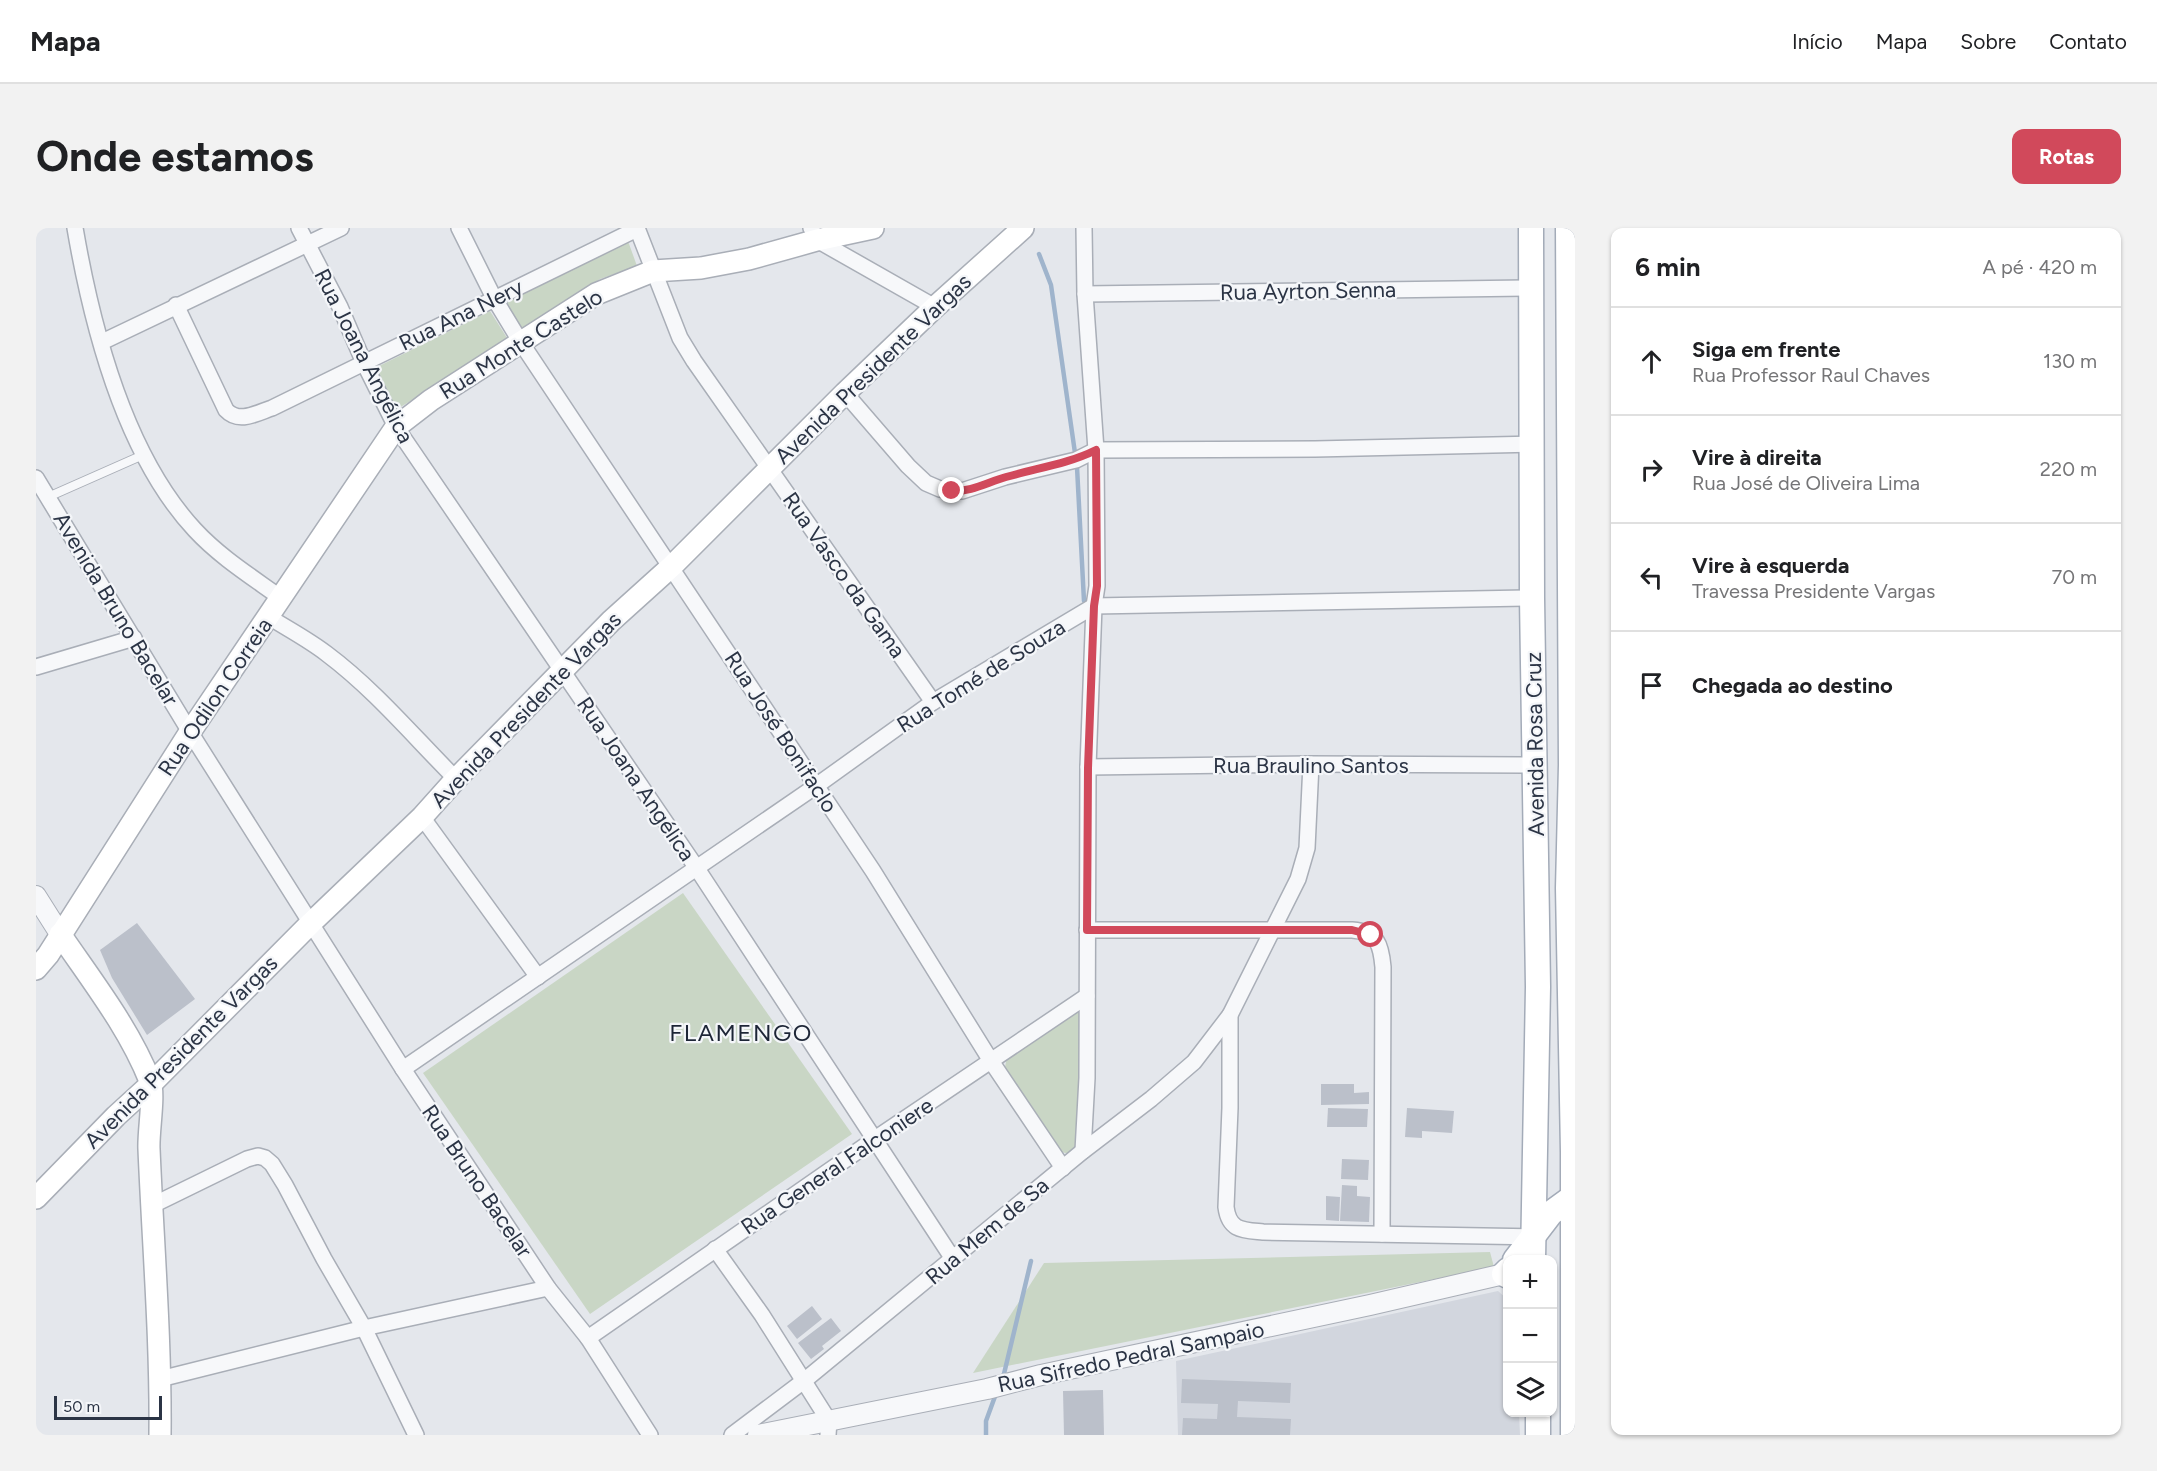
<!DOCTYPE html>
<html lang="pt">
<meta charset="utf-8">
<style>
:root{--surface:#fff;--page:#f2f2f2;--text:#202124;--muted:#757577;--line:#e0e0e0;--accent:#d1495b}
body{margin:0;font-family:Figtree,sans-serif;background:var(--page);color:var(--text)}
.controls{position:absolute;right:18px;bottom:18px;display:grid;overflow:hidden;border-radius:12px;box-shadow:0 2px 4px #0004}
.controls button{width:54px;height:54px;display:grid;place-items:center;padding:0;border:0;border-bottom:2px solid var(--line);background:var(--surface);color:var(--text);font:30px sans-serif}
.scale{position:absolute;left:18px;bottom:15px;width:108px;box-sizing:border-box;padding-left:6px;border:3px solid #2b3445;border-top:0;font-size:16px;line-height:21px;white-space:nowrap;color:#2b3445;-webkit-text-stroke:4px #f4f6f9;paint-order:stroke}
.stop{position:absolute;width:18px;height:18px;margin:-14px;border:4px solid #d1495b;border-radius:50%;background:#fff}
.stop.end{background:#d1495b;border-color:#fff;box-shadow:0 2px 6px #0008}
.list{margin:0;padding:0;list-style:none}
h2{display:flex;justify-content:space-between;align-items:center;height:78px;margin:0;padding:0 24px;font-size:26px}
h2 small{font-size:20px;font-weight:400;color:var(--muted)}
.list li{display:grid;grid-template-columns:39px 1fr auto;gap:18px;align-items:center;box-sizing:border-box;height:108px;padding:0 24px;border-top:2px solid var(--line)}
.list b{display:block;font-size:22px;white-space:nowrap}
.list p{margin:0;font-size:20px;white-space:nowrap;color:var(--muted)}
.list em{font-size:20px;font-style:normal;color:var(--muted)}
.icon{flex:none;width:33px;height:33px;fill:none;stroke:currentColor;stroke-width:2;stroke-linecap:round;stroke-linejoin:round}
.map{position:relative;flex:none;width:1539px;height:1207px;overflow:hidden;border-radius:12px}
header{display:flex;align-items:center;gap:36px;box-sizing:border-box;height:84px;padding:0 30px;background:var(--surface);border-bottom:2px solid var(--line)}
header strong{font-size:28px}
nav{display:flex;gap:33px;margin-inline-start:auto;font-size:21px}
.intro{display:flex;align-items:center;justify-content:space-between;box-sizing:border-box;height:144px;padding:0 36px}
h1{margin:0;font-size:42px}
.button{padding:15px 27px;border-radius:12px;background:var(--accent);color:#fff;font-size:21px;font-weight:700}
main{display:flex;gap:36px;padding:0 36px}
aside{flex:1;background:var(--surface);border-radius:12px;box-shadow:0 2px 4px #0004}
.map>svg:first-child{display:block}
.built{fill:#d2d6de}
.green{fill:#c9d6c5}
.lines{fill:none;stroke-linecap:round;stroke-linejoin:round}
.stream{stroke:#9fb4cc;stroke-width:4.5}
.building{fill:#bbc0ca}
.service-casing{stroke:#a9aeb7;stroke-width:10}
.minor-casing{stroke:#a9aeb7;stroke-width:18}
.tertiary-casing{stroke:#a9aeb7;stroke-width:22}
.secondary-casing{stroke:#a9aeb7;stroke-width:24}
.primary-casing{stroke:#a3abb8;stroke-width:27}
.service{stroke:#f7f8fa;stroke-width:8}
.minor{stroke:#f7f8fa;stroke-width:15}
.tertiary{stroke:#f7f8fa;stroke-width:20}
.secondary{stroke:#fff;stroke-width:21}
.primary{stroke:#fff;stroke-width:24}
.route{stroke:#d1495b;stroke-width:8}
.labels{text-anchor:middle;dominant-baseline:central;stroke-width:4.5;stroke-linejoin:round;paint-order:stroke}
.street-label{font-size:22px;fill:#2b3445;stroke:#f4f6f9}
.neighbourhood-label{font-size:24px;letter-spacing:1.5px;fill:#1d2536;stroke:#f4f6f9}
</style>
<header>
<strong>Mapa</strong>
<nav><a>Início</a><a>Mapa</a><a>Sobre</a><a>Contato</a></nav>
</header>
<div class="intro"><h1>Onde estamos</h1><a class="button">Rotas</a></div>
<main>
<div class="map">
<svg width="1539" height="1207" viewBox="0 0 1539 1207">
<rect width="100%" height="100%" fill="#e4e7ec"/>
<path class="built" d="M1462,1063L1471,1071L1472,1184L1483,1185L1484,1207H1142L1140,1133Z"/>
<g class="green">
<path d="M592,13L601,38L564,51L487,102L470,74Z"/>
<path d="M454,83L473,113L358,183L337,141Z"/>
<path d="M647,665L816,906L554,1086L387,845Z"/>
<path d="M1044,782L1043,914L1034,926L1025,924L975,853L969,839L971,829Z"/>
<path d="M1454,1024L1458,1039L937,1145L1008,1035Z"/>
</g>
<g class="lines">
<g class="stream">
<path d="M1003,26L1015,57L1041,239L1048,373"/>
<path d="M967,1150L995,1033"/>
<path d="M950,1207V1193L961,1163"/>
</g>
</g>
<g class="building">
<path d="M101,695L159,771L111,807L76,750L64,722Z"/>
<path d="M1285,856H1318V865L1333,864V876L1285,877Z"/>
<path d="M1292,880L1332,881L1331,899H1291Z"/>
<path d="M1371,880L1418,883L1416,905L1386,903V910L1369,909Z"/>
<path d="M1306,931L1333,932L1332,952L1305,951Z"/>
<path d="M1306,957L1321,958V968L1334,969L1333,994L1304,993Z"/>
<path d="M1290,968L1304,969L1303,993L1290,992Z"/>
<path d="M776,1078L786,1091L761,1111L751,1098Z"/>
<path d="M795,1090L805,1103L786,1118L788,1121L775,1131L762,1115Z"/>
<path d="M1146,1151L1255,1155L1254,1175L1202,1173L1201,1189L1255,1191L1254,1207H1146L1147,1190L1181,1191L1182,1176L1145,1175Z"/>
<path d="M1067,1162L1068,1207H1028L1027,1163Z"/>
</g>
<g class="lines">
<g class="service-casing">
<path id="service" d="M12,269L107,227"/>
</g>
<g class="minor-casing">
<g id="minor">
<path d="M39,0C56,99 89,227 159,302C184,329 216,349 245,370"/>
<path d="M263,0L304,79L328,135L360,199L660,639L917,1031"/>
<path d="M423,0L458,70L484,113L837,643L955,833L1027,940"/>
<path d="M601,0L644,110L658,133L897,474"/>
<path d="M775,0L781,12L899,79"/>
<path d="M1049,66L1495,60"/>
<path d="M140,77L190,182C203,196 221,185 236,180L601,1"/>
<path d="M66,114L305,0"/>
<path d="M809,165L872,238L890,255L904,261L926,263L969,249L1040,232L1060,222L1279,221L1497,216"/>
<path d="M0,250L154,504L367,841L512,1060L552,1110L614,1207"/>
<path d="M233,389C252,401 273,412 291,426C339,462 378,509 420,551"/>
<path d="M0,439L98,410"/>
<path d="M1275,536L1271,620L1262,651L1194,787V880L1190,979C1193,1003 1207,1002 1227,1004L1497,1009"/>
<path d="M1052,539L1275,536L1499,537"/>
<path d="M386,589L502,749"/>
<path d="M1051,702H1316C1342,704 1345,717 1347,739L1346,1006"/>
<path d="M367,841L780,558L897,474L1058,378L1496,370"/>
<path d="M1047,923L1051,850L1052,539L1058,378L1061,358L1060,222L1049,66L1048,0"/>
<path d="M117,977L211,931L222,928L229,930L236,936L249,957L288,1031L328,1100L380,1207"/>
<path d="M679,1021L726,1087L793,1193L792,1207"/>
<path d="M552,1110L839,911L1051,768"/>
<path d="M124,1151L328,1100L512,1060"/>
<path d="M696,1207L769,1152L1047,923L1115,871L1158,834L1194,787"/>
</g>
</g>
<g class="tertiary-casing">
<g id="tertiary">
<path d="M0,668L24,706"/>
<path d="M722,1207L951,1161L1005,1147L1334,1077L1468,1046"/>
</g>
</g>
<g class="secondary-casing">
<g id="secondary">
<path d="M24,706C56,753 93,800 114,853C119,867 112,904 113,921C117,1016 125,1112 124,1207"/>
<path d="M0,741L12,727L154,504L360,199L395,172L560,66L617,43L665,40L713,31L781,12L837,0"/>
<path d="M0,970L80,888L115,856L275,695L386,589L420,551L575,393L636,338L809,165L899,79L987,0"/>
</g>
</g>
<g class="primary-casing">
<g id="primary">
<path d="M1495,0L1496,370L1502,759L1497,1032"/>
<path d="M1532,0L1535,537L1532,660L1537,924V1207"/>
<path d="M1479,1032L1515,985L1537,969"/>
<path d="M1472,1042L1468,1046L1472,1048"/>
<path d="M1502,1184V1207"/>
</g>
</g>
<use href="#service" class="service"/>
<use href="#minor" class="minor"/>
<use href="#tertiary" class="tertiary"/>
<use href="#secondary" class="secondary"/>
<use href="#primary" class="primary"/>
</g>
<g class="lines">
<path class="route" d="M916,263C935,264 952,254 970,249C1001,240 1032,236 1060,222L1061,358L1058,378L1052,540L1051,702H1316L1335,707"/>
</g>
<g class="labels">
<g class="street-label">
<text transform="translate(1272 63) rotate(-1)">Rua Ayrton Senna</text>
<text transform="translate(425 87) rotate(-26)">Rua Ana Nery</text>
<text transform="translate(485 116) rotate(-32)">Rua Monte Castelo</text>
<text transform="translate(328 128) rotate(63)">Rua Joana Angélica</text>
<text transform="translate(837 141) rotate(-44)">Avenida Presidente Vargas</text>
<text transform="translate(808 347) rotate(55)">Rua Vasco da Gama</text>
<text transform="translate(80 381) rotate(59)">Avenida Bruno Bacelar</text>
<text transform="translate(945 448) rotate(-32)">Rua Tomé de Souza</text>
<text transform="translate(179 469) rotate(-56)">Rua Odilon Correia</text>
<text transform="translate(490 482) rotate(-46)">Avenida Presidente Vargas</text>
<text transform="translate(745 504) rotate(57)">Rua José Bonifaclo</text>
<text transform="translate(1499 516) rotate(-91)">Avenida Rosa Cruz</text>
<text x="1275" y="537">Rua Braulino Santos</text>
<text transform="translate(600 551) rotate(56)">Rua Joana Angélica</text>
<text transform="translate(145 824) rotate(-45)">Avenida Presidente Vargas</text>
<text transform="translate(801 938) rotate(-34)">Rua General Falconiere</text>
<text transform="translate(441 953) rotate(56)">Rua Bruno Bacelar</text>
<text transform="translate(951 1003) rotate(-40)">Rua Mem de Sa</text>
<text transform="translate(1095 1129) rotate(-12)">Rua Sifredo Pedral Sampaio</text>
</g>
<g class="neighbourhood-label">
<text x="705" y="804">FLAMENGO</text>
</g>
</g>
</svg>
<div class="controls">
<button>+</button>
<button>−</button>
<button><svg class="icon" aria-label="layers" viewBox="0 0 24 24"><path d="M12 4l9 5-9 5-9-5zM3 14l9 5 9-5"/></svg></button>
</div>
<div class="scale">50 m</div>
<div class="stop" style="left:1335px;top:707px"></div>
<div class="stop end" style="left:916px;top:263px"></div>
</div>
<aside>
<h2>6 min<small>A pé · 420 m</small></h2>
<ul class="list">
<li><svg class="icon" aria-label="ahead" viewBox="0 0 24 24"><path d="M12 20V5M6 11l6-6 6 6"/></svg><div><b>Siga em frente</b><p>Rua Professor Raul Chaves</p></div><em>130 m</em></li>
<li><svg class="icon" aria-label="right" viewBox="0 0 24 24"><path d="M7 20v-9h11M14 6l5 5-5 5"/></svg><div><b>Vire à direita</b><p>Rua José de Oliveira Lima</p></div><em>220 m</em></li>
<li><svg class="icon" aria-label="left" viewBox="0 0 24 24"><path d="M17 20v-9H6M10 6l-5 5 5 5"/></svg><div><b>Vire à esquerda</b><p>Travessa Presidente Vargas</p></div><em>70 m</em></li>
<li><svg class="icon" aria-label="arrive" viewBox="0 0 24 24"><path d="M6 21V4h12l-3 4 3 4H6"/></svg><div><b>Chegada ao destino</b></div></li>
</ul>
</aside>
</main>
